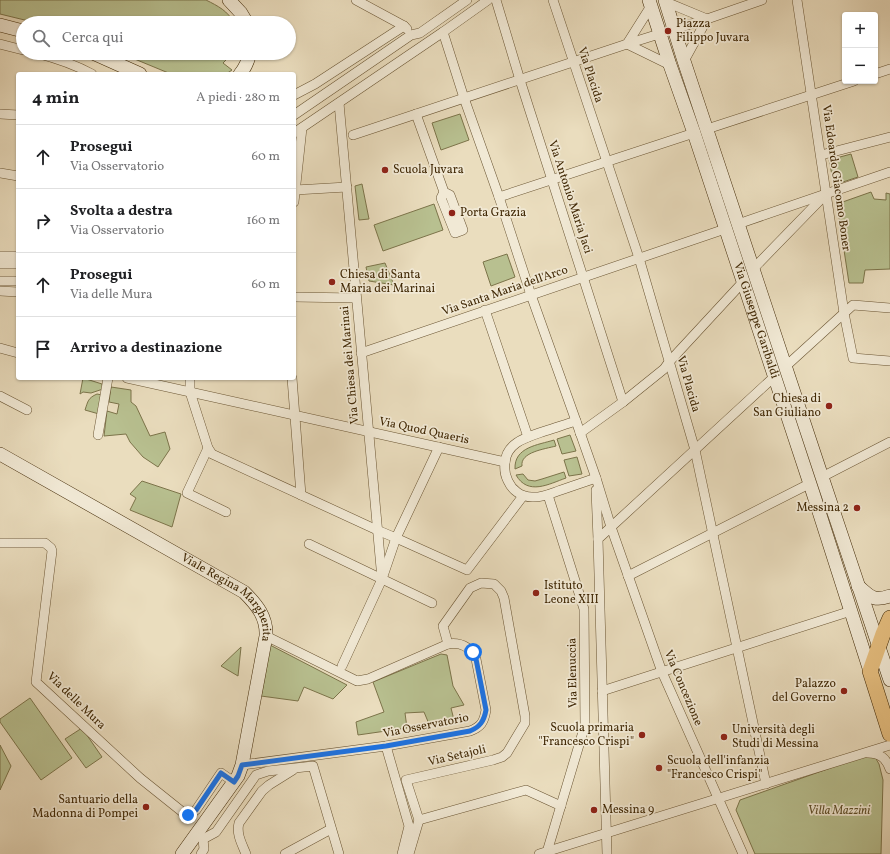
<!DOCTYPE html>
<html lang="it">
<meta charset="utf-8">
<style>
:root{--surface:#fff;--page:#f2f2f2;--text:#202124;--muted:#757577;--line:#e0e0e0}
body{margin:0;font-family:Vollkorn,serif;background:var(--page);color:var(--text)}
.controls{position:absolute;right:12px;top:12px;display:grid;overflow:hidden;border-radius:4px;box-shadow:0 1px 3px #0004}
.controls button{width:36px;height:36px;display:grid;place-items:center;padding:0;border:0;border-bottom:1px solid var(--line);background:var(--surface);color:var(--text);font:20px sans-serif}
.stop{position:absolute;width:12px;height:12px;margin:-9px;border:3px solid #1a73e8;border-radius:50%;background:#fff}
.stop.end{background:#1a73e8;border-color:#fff;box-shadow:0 1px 4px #0008}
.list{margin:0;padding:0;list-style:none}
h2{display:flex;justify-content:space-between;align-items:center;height:52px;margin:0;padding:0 16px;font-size:17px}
h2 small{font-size:13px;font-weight:400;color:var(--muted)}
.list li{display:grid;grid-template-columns:26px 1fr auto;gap:12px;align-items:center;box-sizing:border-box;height:64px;padding:0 16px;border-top:1px solid var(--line)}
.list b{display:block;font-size:15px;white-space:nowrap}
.list p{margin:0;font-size:13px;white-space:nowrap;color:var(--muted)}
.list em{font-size:13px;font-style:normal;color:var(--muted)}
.icon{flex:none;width:22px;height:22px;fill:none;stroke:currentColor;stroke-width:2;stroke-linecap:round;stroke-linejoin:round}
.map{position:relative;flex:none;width:890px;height:854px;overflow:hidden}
.search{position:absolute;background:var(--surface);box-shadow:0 1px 3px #0004;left:16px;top:16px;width:280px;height:44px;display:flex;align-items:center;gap:10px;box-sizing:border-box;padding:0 14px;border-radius:22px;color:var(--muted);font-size:15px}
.panel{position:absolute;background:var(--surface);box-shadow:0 1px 3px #0004;left:16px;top:72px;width:280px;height:308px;border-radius:4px}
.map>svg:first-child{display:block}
.green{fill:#b8c090;stroke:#7c744a}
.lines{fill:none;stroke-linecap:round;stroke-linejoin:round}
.street-casing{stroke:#6a5533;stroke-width:10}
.secondary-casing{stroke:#402805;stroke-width:14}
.primary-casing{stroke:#402805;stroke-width:16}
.street{stroke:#f1e9d5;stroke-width:9}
.secondary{stroke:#f1e9d5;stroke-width:13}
.primary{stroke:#e5be7f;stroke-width:15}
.route{stroke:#1a73e8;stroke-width:5}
.poi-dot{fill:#8f2418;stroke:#f1e9d5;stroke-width:1.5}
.labels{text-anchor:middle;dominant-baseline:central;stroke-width:3.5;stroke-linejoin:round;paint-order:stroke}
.poi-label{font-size:12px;fill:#402805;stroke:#f1e9d5;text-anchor:start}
.street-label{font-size:12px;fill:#402805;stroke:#f1e9d5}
.park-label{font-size:12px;font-style:italic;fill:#5e4e28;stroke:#f1e9d5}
</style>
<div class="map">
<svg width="890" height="854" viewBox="0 0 890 854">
<rect width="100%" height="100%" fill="#eaddbe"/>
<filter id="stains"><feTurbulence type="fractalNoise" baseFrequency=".005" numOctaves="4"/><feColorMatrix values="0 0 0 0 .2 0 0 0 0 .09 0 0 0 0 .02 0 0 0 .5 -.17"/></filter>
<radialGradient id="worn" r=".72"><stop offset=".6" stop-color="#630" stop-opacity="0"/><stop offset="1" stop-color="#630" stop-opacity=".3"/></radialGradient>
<g class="green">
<path d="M0,0H206C218,6 228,11 234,23H37L0,14Z"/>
<path d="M120,53H233L223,63L232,70L226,74H171Z"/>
<path d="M460,114L469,140L441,150L432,123Z"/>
<path d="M851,154L858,177L834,185L829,160Z"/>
<path d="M362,184L369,219L359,220L355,186Z"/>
<path d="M871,192L874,199L886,200V193L890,194V269L865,270L863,283H849L837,204Z"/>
<path d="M434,204L443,230L383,251L374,225Z"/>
<path d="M507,254L515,277L491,286L483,262Z"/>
<path d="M385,263L394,285L369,281L366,267Z"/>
<path d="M83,378L102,384L103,389L91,393L83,392L80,394Z"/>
<path d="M111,387L131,390V402L136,406L150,436L165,432L170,449L158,467L143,457L130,442L126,434L104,436L107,411L117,414L119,404L109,402Z"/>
<path d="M97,394L102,395L99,414L85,410C88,401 88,398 97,394Z"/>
<path d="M570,435L576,451L562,454L557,439Z"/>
<path d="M554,440L556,446C545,449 520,452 522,466L515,469C514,447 538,445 554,440Z"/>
<path d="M577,457L582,474L569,476L564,460Z"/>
<path d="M564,472L566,478C549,484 528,496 516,475L523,474L528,480L535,481L542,479Z"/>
<path d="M142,481L181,494L172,527L130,510L136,498L130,494Z"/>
<path d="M270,645L347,685L333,699L304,687L298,701L261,696Z"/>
<path d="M241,647L238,676L221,666Z"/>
<path d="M441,654L447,655L453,686L464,705L451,708L454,720L429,724L424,712L405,713L407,728L358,735L356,722L384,712L373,682Z"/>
<path d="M30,698L72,758L41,780L0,722V719Z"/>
<path d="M82,728L102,757L86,768L65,739Z"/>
<path d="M0,745L11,766L0,790Z"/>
<path d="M867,755L875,757L879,764L883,780L881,854H755L736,810L740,800Z"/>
</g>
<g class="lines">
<g class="street-casing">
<g id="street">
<path d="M356,0L404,26L407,29"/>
<path d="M496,0L520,80L623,402"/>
<path d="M553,0L639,258L695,450L766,784"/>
<path d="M797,0L844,313L853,358L890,361"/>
<path d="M666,2L707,19"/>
<path d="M443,32L464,98L499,197L531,295L576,421L596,478L611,527L598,539L607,854"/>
<path d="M0,44L23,50"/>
<path d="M627,44L670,65"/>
<path d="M627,44L651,6"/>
<path d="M36,53C55,58 74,64 92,74"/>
<path d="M684,61L707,19"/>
<path d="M875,74L890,69"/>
<path d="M294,95L315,84L404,26"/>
<path d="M339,103L382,579"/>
<path d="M0,114L18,115"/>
<path d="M416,114L444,192L450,195L463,230L455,233L441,198L444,192"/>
<path d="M294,115L411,35L420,33L467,0"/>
<path d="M707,129L854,81"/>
<path d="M294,133L443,32L488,0"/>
<path d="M353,135L627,44L707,19L762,0"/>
<path d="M821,155L890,137"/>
<path d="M0,173L18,176"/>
<path d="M295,190L347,187"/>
<path d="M499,197L694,133"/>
<path d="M294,202L302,128"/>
<path d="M738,224L890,172"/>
<path d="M0,256H18"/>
<path d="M0,264H18"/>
<path d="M753,269L824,196"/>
<path d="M0,281H18"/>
<path d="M0,291L18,292"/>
<path d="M294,297L356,298"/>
<path d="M485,310L528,437"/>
<path d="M0,348L18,353"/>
<path d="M361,353L725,229"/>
<path d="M785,367L853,305L890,308"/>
<path d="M127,378L505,462"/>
<path d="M190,378V392L208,448L212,454L377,530L396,538L467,570L523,496"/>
<path d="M292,378L301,495"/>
<path d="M0,396L27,410"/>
<path d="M576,421C566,424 555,428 545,431C528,437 506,442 505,463C504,470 505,475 508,481C512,490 521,497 532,497C542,498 552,493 561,490C573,486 584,482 596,478"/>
<path d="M580,433L623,402L664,369L669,362L743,282"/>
<path d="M98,435L108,378"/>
<path d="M208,448L187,493L226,512"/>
<path d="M822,477L890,442"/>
<path d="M596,490L598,539"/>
<path d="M0,543H45L51,548L52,551L36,682L140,778L185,814C190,816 192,813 196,810L221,773L234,782"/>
<path d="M309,544L432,603"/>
<path d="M628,576L809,484"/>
<path d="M448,644L443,626L470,588L481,583L494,584L501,591L504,598L525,716V723L507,753L502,757L493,760L406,780L419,820L526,790L561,806"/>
<path d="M342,666L382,579L396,538L439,447"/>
<path d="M602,691L851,611"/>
<path d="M386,746L409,826L402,854"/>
<path d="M868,753C880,753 886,758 890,769"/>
<path d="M242,765L386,746L470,731C481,727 484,722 486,710L476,659C470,647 462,642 448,644L368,679L357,681L266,636"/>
<path d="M199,836L203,839L204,849L201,854"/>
<path d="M203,839L216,832L256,775L268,771L313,766L339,854"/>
<path d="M547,852L585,725L584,609L548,495"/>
<path d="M246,854C242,844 236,834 239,823L262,791L269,785L293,770"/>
<path d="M285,854L331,829"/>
<path d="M409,854L419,820"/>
<path d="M539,854L890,745"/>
<path d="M743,854L662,672L611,527L774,377"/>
</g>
</g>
<g class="secondary-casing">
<g id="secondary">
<path d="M229,0L241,13L247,23"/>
<path id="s1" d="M649,0L670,65L694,133L813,493L870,671"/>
<path d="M665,0L684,61L822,477L890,680"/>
<path d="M0,25L23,31"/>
<path d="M93,53L140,74"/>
<path d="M240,74C246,67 248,61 250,53"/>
<path id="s2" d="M0,454L244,592C257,605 267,617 266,636L242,765L238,776L182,854"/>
<path d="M858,586C870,596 873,602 890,596"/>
</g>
</g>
<g class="primary-casing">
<path id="primary" d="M890,618L883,634L870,671L890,734"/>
</g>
<use href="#street" class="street"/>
<use href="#secondary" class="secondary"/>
<use href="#primary" class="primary"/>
</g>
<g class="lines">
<path class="route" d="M188,815L190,814L196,810L221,773L234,782L238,776L242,765L386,746L470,731C480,727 484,721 486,710L476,659L473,652"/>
</g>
<g class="poi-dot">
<circle cx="668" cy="31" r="4"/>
<circle cx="385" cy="170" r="4"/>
<circle cx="452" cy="213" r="4"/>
<circle cx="332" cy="282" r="4"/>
<circle cx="829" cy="406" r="4"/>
<circle cx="857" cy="508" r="4"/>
<circle cx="536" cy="593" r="4"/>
<circle cx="844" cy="691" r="4"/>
<circle cx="642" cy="735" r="4"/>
<circle cx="724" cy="737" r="4"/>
<circle cx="659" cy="768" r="4"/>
<circle cx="146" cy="807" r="4"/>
<circle cx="594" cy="810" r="4"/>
</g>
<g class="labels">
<g class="poi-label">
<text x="676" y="24">Piazza<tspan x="676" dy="14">Filippo Juvara</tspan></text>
<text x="393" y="170">Scuola Juvara</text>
<text x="460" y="213">Porta Grazia</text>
<text x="340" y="275">Chiesa di Santa<tspan x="340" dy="14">Maria dei Marinai</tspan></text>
<text x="821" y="399" text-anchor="end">Chiesa di<tspan x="821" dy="14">San Giuliano</tspan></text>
<text x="849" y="508" text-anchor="end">Messina 2</text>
<text x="544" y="586">Istituto<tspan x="544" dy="14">Leone XIII</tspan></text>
<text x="836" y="684" text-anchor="end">Palazzo<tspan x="836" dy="14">del Governo</tspan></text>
<text x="634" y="728" text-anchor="end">Scuola primaria<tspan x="634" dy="14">"Francesco Crispi"</tspan></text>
<text x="732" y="730">Università degli<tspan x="732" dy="14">Studi di Messina</tspan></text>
<text x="667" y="761">Scuola dell'infanzia<tspan x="667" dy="14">"Francesco Crispi"</tspan></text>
<text x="138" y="800" text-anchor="end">Santuario della<tspan x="138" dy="14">Madonna di Pompei</tspan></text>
<text x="602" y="810">Messina 9</text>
</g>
<g class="street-label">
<text transform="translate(590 75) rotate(72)">Via Placida</text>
<text transform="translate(836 178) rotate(82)">Via Edoardo Giacomo Boner</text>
<text transform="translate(570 197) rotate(72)">Via Antonio Maria Jaci</text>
<text transform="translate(505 291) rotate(-19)">Via Santa Maria dell'Arco</text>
<text stroke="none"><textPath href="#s1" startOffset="338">Via Giuseppe Garibaldi</textPath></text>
<text transform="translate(350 365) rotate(-95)">Via Chiesa dei Marinai</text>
<text transform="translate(688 384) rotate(74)">Via Placida</text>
<text transform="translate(424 431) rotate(12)">Via Quod Quaeris</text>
<text stroke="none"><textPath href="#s2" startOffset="273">Viale Regina Margherita</textPath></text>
<text transform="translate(573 673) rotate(-91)">Via Elenuccia</text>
<text transform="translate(683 688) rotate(67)">Via Concezione</text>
<text transform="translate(76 701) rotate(44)">Via delle Mura</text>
<text transform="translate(426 726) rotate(-11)">Via Osservatorio</text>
<text transform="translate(457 756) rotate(-13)">Via Setajoli</text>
</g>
<g class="park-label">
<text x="839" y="811">Villa Mazzini</text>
</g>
</g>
<rect width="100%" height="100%" filter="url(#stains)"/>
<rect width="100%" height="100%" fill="url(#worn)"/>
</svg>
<div class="controls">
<button>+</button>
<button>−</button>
</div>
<div class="stop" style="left:473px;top:652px"></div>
<div class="stop end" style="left:188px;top:815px"></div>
<div class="search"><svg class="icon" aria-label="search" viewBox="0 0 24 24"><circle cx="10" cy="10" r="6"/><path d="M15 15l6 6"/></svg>Cerca qui</div>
<section class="panel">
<h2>4 min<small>A piedi · 280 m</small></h2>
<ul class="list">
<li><svg class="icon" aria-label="ahead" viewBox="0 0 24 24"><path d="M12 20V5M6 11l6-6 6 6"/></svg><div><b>Prosegui</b><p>Via Osservatorio</p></div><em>60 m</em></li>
<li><svg class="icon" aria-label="right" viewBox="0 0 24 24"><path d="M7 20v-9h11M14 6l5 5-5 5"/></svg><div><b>Svolta a destra</b><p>Via Osservatorio</p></div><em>160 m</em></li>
<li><svg class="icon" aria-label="ahead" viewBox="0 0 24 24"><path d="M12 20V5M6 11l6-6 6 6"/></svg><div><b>Prosegui</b><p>Via delle Mura</p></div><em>60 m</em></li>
<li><svg class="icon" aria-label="arrive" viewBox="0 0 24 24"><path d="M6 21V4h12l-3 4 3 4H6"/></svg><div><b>Arrivo a destinazione</b></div></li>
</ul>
</section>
</div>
